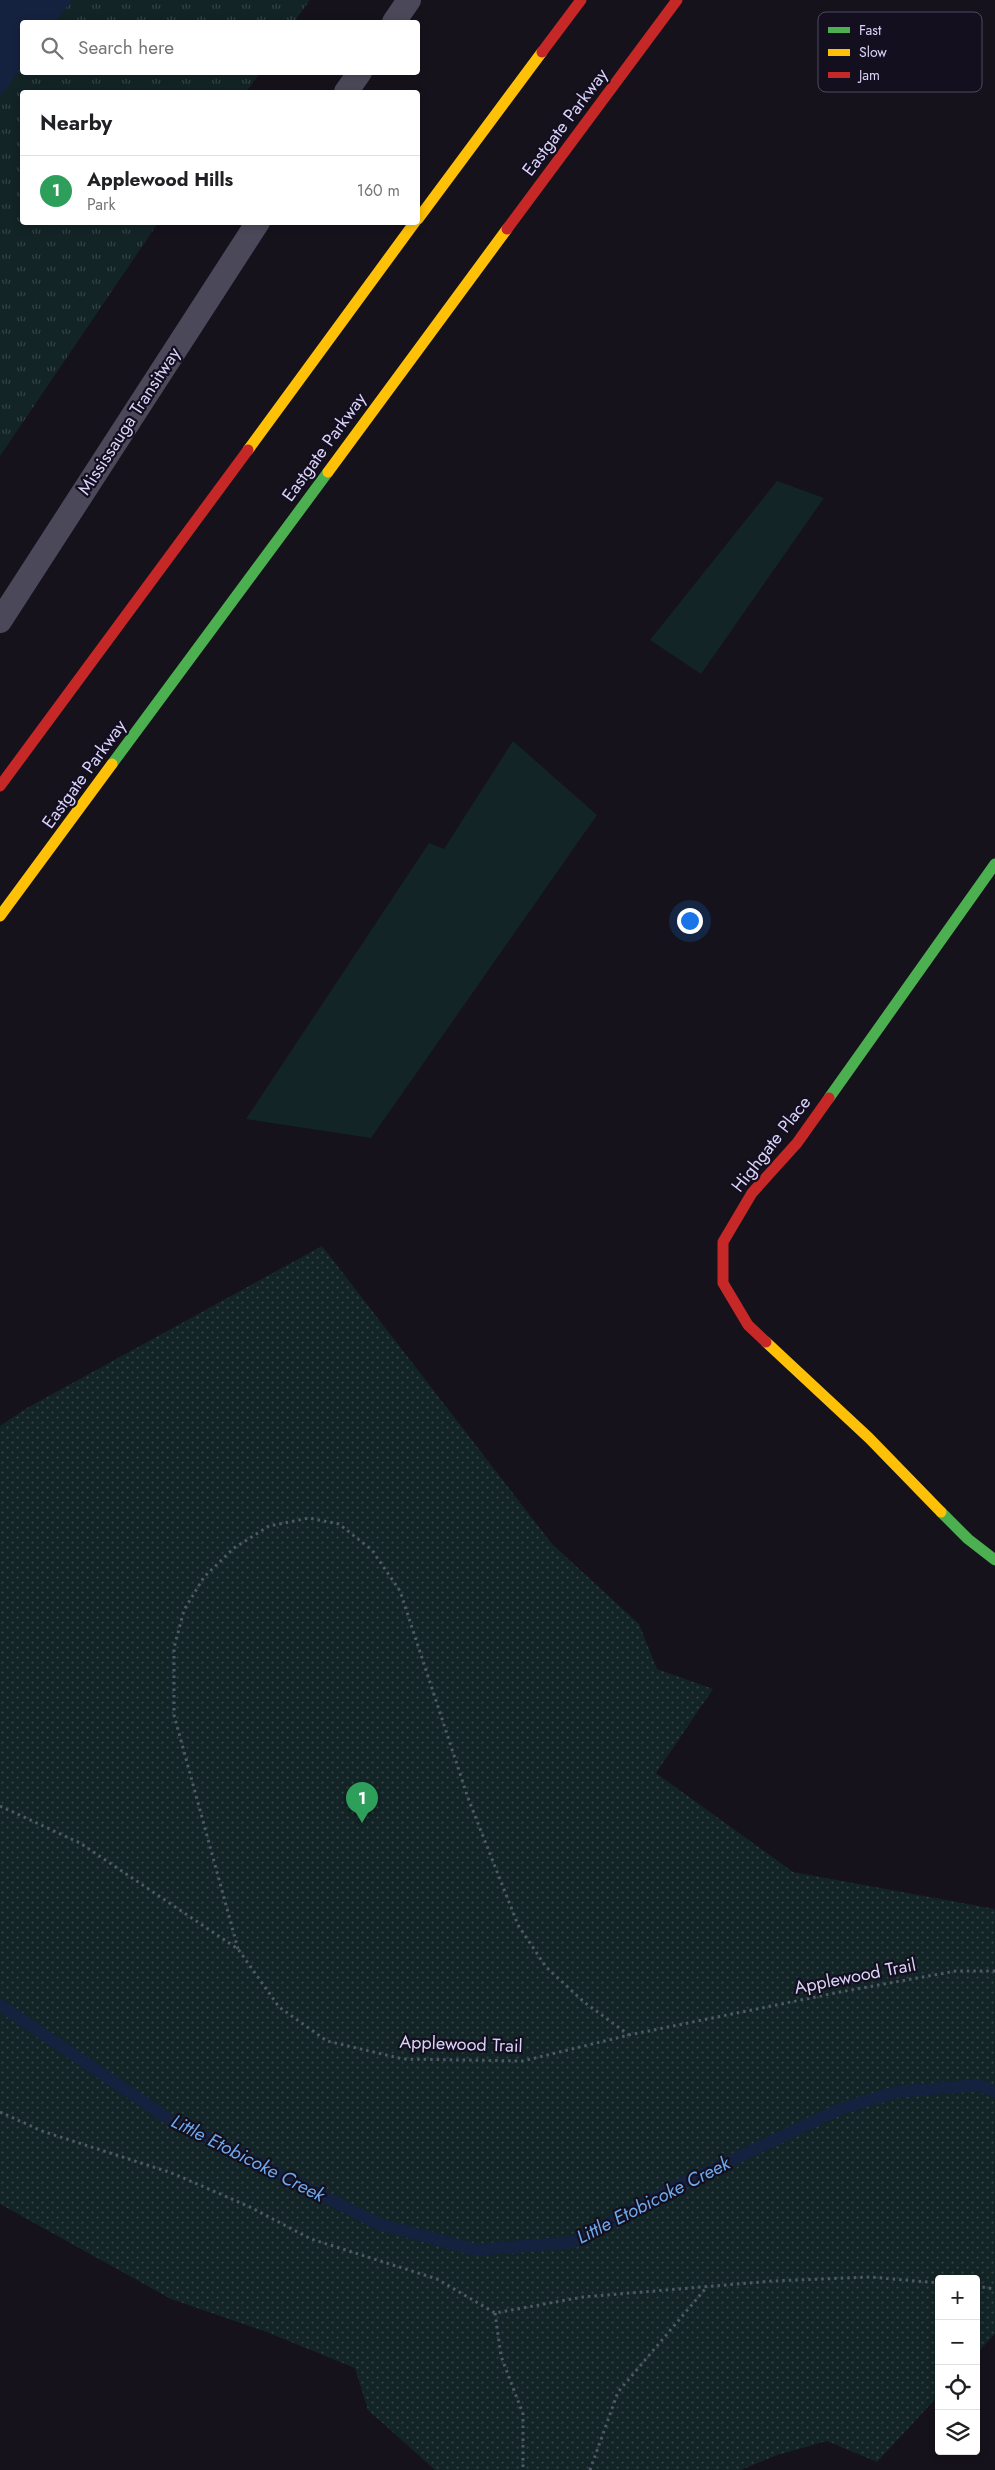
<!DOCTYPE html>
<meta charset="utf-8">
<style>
:root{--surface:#fff;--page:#f6f6f6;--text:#202124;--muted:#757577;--line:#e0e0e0;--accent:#2563eb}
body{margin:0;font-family:Jost,sans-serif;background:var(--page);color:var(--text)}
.controls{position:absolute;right:15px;bottom:15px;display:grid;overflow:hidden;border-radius:5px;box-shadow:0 2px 8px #0003}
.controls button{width:45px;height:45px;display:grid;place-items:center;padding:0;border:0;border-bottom:1px solid var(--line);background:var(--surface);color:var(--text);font:25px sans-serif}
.you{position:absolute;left:689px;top:920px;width:18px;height:18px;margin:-12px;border:4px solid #fff;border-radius:50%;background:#1a73e8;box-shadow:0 0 0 8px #1a73e833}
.badge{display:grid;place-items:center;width:32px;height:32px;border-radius:50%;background:var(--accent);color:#fff;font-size:16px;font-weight:700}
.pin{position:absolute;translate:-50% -41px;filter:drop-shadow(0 1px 2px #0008)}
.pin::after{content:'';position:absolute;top:26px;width:18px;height:15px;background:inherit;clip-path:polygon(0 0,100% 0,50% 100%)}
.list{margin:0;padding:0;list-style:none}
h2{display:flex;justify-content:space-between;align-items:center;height:65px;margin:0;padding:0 20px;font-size:21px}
h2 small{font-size:16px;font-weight:400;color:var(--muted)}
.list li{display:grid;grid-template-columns:32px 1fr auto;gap:15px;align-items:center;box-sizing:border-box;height:70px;padding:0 20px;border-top:1px solid var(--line)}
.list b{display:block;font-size:19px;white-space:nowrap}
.list p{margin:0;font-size:16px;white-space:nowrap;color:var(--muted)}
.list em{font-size:16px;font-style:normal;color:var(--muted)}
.icon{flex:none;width:28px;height:28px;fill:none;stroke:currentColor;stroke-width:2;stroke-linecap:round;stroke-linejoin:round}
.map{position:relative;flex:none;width:995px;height:2470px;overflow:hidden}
.search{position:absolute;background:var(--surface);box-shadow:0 2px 8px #0003;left:20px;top:20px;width:400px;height:55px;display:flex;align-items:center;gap:12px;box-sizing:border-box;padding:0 18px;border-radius:5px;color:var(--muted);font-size:19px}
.panel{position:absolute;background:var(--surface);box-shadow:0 2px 8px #0003;left:20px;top:90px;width:400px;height:135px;border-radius:5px}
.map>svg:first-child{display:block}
.grass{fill:url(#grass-tufts)}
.park{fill:url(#park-dots)}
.garden{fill:#132426}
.water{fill:#15223f}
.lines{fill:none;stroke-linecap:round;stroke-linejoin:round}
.stream{stroke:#15223f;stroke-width:12}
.path{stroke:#4f5965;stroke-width:3;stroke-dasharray:2.5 4;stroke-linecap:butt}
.lane{stroke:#4b485a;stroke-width:24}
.fast{stroke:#4caf50;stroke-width:11}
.slow{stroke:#ffc107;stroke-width:11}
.jam{stroke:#c62828;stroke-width:11}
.labels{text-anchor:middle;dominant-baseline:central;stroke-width:4.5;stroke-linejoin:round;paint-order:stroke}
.street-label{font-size:18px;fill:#dad3f9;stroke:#130f1f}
.water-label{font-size:19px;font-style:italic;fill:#6ea9ec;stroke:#130f1f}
.key{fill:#130f1f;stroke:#4f4a60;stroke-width:1}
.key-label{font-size:14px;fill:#dad3f9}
</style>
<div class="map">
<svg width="995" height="2470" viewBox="0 0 995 2470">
<defs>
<pattern id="grass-tufts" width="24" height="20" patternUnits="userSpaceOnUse" patternTransform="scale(1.25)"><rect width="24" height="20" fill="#132426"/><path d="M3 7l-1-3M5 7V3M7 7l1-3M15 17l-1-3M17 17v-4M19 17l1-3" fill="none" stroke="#354346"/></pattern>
<pattern id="park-dots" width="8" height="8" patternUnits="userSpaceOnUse" patternTransform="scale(1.25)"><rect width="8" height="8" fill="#132426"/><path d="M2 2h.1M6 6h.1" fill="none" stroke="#354346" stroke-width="1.8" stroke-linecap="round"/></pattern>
</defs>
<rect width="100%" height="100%" fill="#15121c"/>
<path class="grass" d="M0,0H310L294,22H22V72L260,73L246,92H22V222L158,223L0,456Z"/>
<path class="park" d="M322,1246L552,1544L639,1624L657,1669L713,1689L656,1773L793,1872L995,1909V2334L976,2354V2279H939V2395L877,2462L827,2441L777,2455L741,2470H435L368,2410L355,2368L264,2331L171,2299L0,2204V1426L27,1408Z"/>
<g class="garden">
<path d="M777,481L824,498L701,674L650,640Z"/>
<path d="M513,741L597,815L371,1138L246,1119L429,843L444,849Z"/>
</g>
<path class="water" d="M0,0H72L55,22H22V66L0,96Z"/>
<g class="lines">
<path class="stream" d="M0,2005L172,2121L379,2224L476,2250L574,2242L679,2185L840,2109L896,2092L978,2085L995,2091"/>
<g class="path">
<path d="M0,1806L80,1843L238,1949L279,2007L327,2041L403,2059L523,2061L629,2035L840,1992L956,1971H995"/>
<path d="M238,1949L174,1715V1648L184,1610L204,1577L234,1548L269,1526L309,1518L339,1524L372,1550L400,1591L468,1798L518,1925L546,1967L584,2002L629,2035"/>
<path d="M0,2112L42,2131L172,2173L250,2207L311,2239L437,2279L495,2313L583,2297L773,2281L870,2277L939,2283"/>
<path d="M976,2286L995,2289"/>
<path d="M495,2313L501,2356L523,2414V2470"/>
<path d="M590,2470L618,2392L706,2288"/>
</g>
<g class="lane">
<path d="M394,22L409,0"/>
<path d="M346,92L360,72"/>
<path d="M0,621L258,222"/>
</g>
<g class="fast">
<path d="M112,764L328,472"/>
<path d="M829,1098L995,864"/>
<path d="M941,1512L968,1539L995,1560"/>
</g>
<g class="slow">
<path d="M418,219L542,52"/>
<path d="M248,450L415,222"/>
<path d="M328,472L507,229"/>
<path d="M0,916L112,764"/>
<path d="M766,1342L869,1438L941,1512"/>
</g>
<g class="jam">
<path d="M542,52L581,0"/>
<path d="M507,229L677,0"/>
<path d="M0,786L248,450"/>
<path d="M766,1342L748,1325L723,1283V1242L752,1193L797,1143L829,1098"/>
</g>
</g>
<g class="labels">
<g class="street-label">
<text transform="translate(565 122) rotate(-53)">Eastgate Parkway</text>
<text transform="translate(129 421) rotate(-57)">Mississauga Transitway</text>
<text transform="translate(324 447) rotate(-54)">Eastgate Parkway</text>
<text transform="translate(84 774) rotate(-54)">Eastgate Parkway</text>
<text transform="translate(771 1144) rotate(-52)">Highgate Place</text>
<text transform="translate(855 1976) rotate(-11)">Applewood Trail</text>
<text transform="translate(461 2044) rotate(2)">Applewood Trail</text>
</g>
<g class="water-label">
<text transform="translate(248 2158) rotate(27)">Little Etobicoke Creek</text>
<text transform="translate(653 2200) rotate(-27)">Little Etobicoke Creek</text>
</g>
</g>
<rect x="818" y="12" width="164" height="80" rx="8" class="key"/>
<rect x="828" y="27" width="22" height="6" fill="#4caf50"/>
<rect x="828" y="49" width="22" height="7" fill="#ffc107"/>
<rect x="828" y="72" width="22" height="6" fill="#c62828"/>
<g class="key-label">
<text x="859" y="35">Fast</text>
<text x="859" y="57">Slow</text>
<text x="859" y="80">Jam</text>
</g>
</svg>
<div class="controls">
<button>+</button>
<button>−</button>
<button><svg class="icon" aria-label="locate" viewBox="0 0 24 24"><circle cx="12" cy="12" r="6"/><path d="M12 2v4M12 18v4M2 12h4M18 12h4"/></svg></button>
<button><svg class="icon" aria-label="layers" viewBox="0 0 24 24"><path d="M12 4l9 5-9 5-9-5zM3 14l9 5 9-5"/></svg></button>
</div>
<div class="you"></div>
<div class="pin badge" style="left:362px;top:1823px;background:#2e9e5b">1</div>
<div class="search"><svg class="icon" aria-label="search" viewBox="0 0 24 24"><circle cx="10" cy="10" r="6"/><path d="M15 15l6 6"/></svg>Search here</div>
<section class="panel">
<h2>Nearby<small></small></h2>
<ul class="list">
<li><span class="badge" style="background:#2e9e5b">1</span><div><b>Applewood Hills</b><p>Park</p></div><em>160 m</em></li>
</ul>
</section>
</div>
